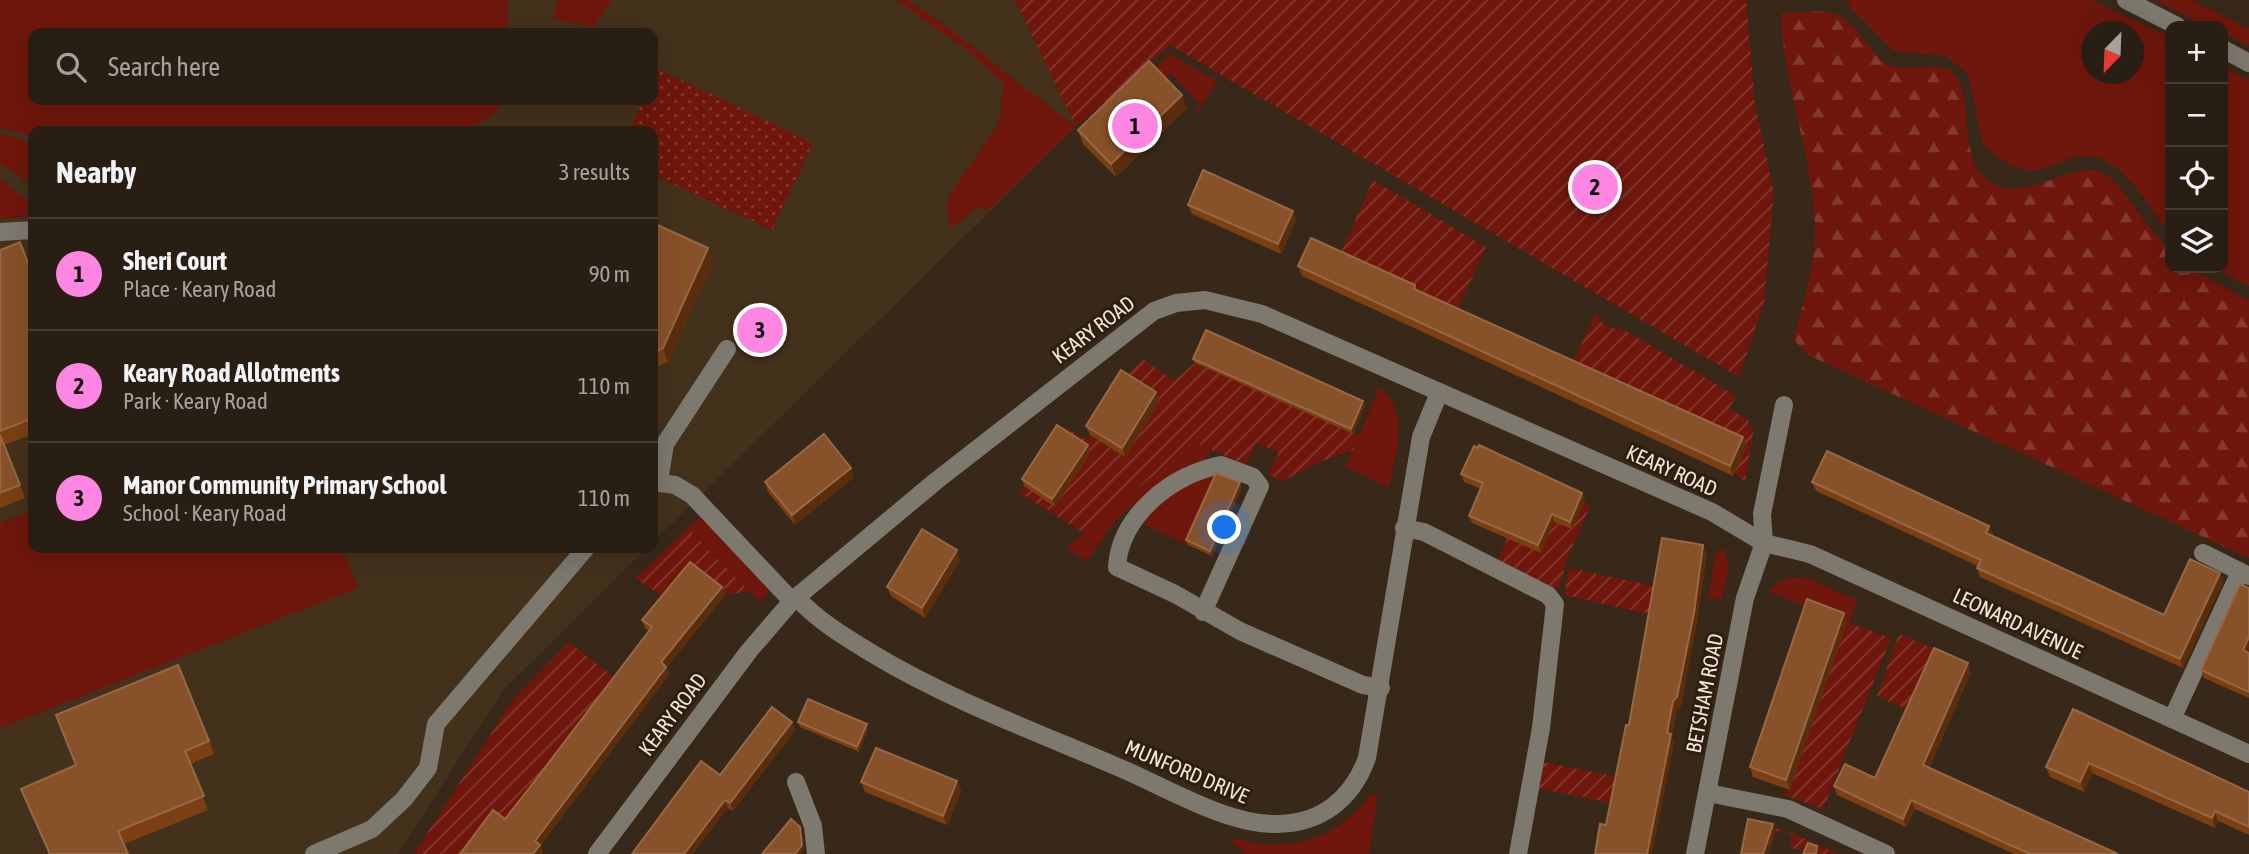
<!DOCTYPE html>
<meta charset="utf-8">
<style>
:root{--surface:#291e13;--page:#31271c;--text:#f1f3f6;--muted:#a5a2a0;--line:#453c33;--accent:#fd86e2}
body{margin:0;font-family:"Asap Condensed",sans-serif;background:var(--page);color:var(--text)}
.controls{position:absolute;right:21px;top:21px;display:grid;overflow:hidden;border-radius:14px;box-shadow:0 7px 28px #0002}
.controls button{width:63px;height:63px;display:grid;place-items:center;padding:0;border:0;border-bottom:2px solid var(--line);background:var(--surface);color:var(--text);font:35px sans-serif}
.compass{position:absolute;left:2081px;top:21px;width:63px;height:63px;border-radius:50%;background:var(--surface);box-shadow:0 7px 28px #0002;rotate:203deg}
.you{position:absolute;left:1225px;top:528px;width:24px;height:24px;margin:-18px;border:5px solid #fff;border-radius:50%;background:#1a73e8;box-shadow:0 0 0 10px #1a73e833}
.badge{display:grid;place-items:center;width:46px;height:46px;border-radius:50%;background:var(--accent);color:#111;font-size:23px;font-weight:700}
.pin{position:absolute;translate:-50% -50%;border:4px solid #fff;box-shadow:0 2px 7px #0006}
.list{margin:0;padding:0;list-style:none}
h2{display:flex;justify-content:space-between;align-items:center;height:91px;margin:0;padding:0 28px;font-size:30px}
h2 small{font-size:23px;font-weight:400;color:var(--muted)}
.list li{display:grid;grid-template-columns:46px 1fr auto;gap:21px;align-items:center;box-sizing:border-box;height:112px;padding:0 28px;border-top:2px solid var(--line)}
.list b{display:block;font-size:26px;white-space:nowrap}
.list p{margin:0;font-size:23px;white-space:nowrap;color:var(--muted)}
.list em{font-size:23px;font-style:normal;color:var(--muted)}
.icon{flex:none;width:38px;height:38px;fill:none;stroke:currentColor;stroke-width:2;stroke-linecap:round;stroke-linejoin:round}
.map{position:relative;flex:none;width:2249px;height:854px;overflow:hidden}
.search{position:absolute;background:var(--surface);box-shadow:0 7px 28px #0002;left:28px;top:28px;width:630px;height:77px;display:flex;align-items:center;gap:18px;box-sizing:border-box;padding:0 24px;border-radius:14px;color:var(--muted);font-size:26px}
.panel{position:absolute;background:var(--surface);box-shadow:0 7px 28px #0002;left:28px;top:126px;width:630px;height:427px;border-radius:14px}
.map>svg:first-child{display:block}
.built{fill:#44311c;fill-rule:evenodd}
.grass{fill:#6f170c;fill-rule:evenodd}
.forest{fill:url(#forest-firs)}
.park{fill:url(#park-dots)}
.garden{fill:url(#garden-furrows)}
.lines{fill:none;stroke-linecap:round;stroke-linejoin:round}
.minor{stroke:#7d796f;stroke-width:18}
.wall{fill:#7b3f13}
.shaded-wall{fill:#5a2e0c}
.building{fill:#875129;stroke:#986845;stroke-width:2}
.labels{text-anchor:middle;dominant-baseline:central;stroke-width:6;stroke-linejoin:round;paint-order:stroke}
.street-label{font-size:21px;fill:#f0e6dc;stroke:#2d1e0f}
</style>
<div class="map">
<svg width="2249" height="854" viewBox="0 0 2249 854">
<defs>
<pattern id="forest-firs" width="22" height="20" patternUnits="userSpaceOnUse" patternTransform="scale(1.75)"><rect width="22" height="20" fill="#6f170c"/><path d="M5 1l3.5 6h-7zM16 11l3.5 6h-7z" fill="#84392f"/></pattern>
<pattern id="park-dots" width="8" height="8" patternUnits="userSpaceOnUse" patternTransform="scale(1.75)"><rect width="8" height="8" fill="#6f170c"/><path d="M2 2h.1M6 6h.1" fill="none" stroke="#84392f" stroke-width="1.8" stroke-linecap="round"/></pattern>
<pattern id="garden-furrows" width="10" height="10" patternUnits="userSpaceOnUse" patternTransform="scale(1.75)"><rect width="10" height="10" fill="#6f170c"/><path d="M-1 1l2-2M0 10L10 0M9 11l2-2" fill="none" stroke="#84392f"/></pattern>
</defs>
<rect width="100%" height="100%" fill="#372819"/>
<path class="built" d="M0,0H1015L1076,127L653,542V131H33V548H647L503,690L398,854H0ZM33,33H653V100H33Z"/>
<g class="grass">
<path d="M0,0H508L507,33H33V100L506,101L490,117L465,131H33V135L0,128Z"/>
<path d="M558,0H612L593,27L554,19Z"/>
<path d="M896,0H907L946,26L1076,127L990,209L975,208L952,228L949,226L947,199L999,123L1003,83L966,49Z"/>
<path d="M1849,0H2091L2170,37V232C2148,208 2131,170 2099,158C2063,146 2044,188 2006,162C1996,156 1988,151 1982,141L1968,74L1946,56L1894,51L1848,5ZM2092,32H2134V74H2092Z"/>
<path d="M2155,0H2192L2249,29V46L2223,33V26H2206Z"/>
<path d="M1170,54L1217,81L1198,112L1196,109L1200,104L1170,73L1165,77L1156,67Z"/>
<path d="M2223,66L2249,81V286L2213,268H2223Z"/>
<path d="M0,133L33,143V186L0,163Z"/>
<path d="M0,180L33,204V216L0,219Z"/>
<path d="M1379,388C1412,410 1395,456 1389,488L1346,467Z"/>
<path d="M1194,442L1211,450L1206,459L1127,510L1111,526L1087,561L1066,548Z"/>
<path d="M1213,476L1218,477L1188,545L1143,524C1154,498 1187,482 1213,476Z"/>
<path d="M33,510V548H342L358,588L0,728V523Z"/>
<path d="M700,517L769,590L761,603L688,528Z"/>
<path d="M1723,548L1729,565L1722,600L1708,598L1716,553Z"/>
<path d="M1791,577L1810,579L1858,601L1849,623L1769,592L1777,583Z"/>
<path d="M1372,793L1378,796L1369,854H1246L1231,841L1233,838C1289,854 1337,841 1372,793Z"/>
</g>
<path class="forest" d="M1781,13C1797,13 1818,9 1834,14C1860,21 1866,56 1891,66C1913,74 1947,55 1959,82C1973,112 1959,160 1989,181C2027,208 2075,154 2106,175C2121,185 2132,205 2143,219C2157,238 2170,244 2170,268H2190L2249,301V558L1808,355L1794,340C1803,302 1816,264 1815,224C1812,153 1783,84 1781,13Z"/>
<path class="park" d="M658,69L813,143L772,230L653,175V131H629L643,100H653V80Z"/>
<g class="garden">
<path d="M1015,0H1746L1755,104L1774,193L1764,302L1739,377L1170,45L1076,127Z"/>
<path d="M1373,180L1486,247L1455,315L1338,259Z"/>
<path d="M1596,313L1604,324L1617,330L1619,327L1736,396L1729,409L1749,420L1748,426L1754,428L1745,481L1571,366Z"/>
<path d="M1143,359L1174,381L1196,362L1359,436L1353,450L1319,462L1283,481L1268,475L1279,452L1256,443L1246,465L1194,442L1084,533L1020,493L1024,486L1055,506L1090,453L1059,433L1065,427L1086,440L1090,435L1125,457L1124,379Z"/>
<path d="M1584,503L1590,506L1567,559L1559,588H1545L1497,562L1520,507Z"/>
<path d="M688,528L749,591L725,595L662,596L635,578Z"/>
<path d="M1569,568L1659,587L1653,615L1564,595Z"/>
<path d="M1847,622L1891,638L1823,809L1782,794L1790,789Z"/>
<path d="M1899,634L1940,651L1912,712L1877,696Z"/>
<path d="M569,642L620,682L486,854H414L514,698Z"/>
<path d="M1542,762L1620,777L1615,804L1537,788Z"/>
<path d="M1751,821L1795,834L1838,854H1819L1790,848L1792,834L1750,826Z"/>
</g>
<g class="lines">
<g class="minor">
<path d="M2126,0L2177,26"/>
<path d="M2223,49L2249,63"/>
<path d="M0,232L33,230"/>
<path d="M659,481L665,444L727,349"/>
<path d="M653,482L675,485L692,495L792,601"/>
<path d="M1404,528L1424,532L1548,595L1555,604L1541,728L1518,854"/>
<path d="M2203,553L2249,576"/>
<path d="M796,597C818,621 845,637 873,654C953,702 1042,734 1127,771C1170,790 1229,825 1276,824C1321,824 1352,799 1367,758L1421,437L1439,393"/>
<path d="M1203,612L1260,486L1253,477L1221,465C1172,474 1120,516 1117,567L1175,594L1240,631L1363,685L1381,688"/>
<path d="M2172,719L2240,572"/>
<path d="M796,782L813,826L816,854"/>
<path d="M1708,793L1788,809L1886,854"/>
<path d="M314,854L372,829L404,799L428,768L436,724L586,548"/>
<path d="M597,854L749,651L792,601L936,481L1154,311L1176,303L1205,300L1262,314L1712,512L1764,543L1810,554L2249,754"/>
<path d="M1695,854L1745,598L1764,543L1762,514L1784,405"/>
</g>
</g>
<g class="wall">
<path d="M1187,108L1116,177L1083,144L1078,130Z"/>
<path d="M1188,205L1296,220L1281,254L1192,214Z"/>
<path d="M653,223L713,262L668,362L653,369Z"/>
<path d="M0,250L33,277V434L4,445L25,498L0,508Z"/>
<path d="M1298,266L1415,285L1417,291L1743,437L1747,446L1733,476L1302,276Z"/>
<path d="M1193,359L1365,406L1353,434L1195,363Z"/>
<path d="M1156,392L1160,401L1125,457L1090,435L1086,426Z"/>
<path d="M1090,453L1055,507L1024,486L1022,479Z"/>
<path d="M851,468L854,477L795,525L768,492L765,482Z"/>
<path d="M1461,474L1582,493L1585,501L1572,529L1554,522L1541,553L1472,523L1469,516L1481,489L1464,482Z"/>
<path d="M1812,482L1989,526L1993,534L1992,536L2164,615L2220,573L2223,582L2183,668L1980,577L1977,568L1978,566L1816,491Z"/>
<path d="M1242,487L1212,556L1188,545L1186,540Z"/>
<path d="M960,560L925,618L891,596L887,587Z"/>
<path d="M725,595L667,667L669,675L540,846L543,853L505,819L649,631L645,628L642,620Z"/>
<path d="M1844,613L1847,622L1790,790L1753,777L1750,767Z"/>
<path d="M2248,653L2249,698L2204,678L2201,670Z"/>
<path d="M1971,672L1929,768L2118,854H2014L1915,809L1906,827L1837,795L1834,786L1875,778Z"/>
<path d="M2073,709L2249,792V835L2218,821L2215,828L2092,773L2084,792L2050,777L2046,767Z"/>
<path d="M792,722L795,730L733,811L728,808L701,761L720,775Z"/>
<path d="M798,722L867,724L868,729L859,752L800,727Z"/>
<path d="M209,741L214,754L190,764L208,810L124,844L128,854H49L21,789Z"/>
<path d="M957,781L961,791L947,825L865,792L861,782Z"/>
</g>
<g class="shaded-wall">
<path d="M1182,95L1187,108L1116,177L1111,164Z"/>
<path d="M1293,211L1296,220L1281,254L1278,244Z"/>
<path d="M708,248L713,262L668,362L663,348Z"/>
<path d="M1156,392L1160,401L1125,457L1122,448Z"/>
<path d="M1363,401L1365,406L1353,434L1351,429Z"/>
<path d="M1743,437L1747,446L1733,476L1730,466Z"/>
<path d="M1088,445L1090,453L1055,507L1052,499Z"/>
<path d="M851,468L854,477L795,525L792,515Z"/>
<path d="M1240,482L1242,487L1212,556L1210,551Z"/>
<path d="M1582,493L1585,501L1572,529L1570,522Z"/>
<path d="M1552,514L1554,522L1541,553L1538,545Z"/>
<path d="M1989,526L1993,534L1989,542L1986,533Z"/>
<path d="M1703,545L1707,555L1697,623L1681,707L1677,710L1672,737L1674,744L1652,854H1647L1667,733Z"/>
<path d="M957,550L960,560L925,618L922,608Z"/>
<path d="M2220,573L2223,582L2183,668L2180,659Z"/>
<path d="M722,587L725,595L667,667L669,675L540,846L543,853L542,854H533L535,841L661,662Z"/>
<path d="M1844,613L1847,622L1790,790L1786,780Z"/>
<path d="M2249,637V651L2246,658L2243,650Z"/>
<path d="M1968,663L1971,672L1926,774L1923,765Z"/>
<path d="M792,722L795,730L733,811L730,803Z"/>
<path d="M867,724L868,729L859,752L857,747Z"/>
<path d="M2089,763L2092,773L2084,792L2080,782Z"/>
<path d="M957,781L961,791L947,825L943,816Z"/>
<path d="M725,800L728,808L693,854H684Z"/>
<path d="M1911,800L1915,809L1906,827L1903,819Z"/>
<path d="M2215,811L2218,821L2215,828L2212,818Z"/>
<path d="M1773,824L1776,831L1768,854H1763Z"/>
<path d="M800,827L802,831L804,850L801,854H795Z"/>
</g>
<g class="building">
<path d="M1149,61L1182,95L1111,164L1078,130Z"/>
<path d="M1203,170L1293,211L1278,244L1188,205Z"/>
<path d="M653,223L708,248L663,348L653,353Z"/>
<path d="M1311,238L1415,285L1414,289L1743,437L1730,466L1298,266Z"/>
<path d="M20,242L33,277V418L0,431V250Z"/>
<path d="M1206,330L1363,401L1351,429L1193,359Z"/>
<path d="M1121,370L1156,392L1122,448L1086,426Z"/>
<path d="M1057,425L1088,445L1052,499L1022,479Z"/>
<path d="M824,434L851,468L792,515L765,482Z"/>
<path d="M0,435L20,485L0,493Z"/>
<path d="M1479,445L1582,493L1570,522L1552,514L1538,545L1469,516L1483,483L1461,474L1474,446L1478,448Z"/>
<path d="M1827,451L1989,526L1986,533L2164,615L2190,559L2220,573L2180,659L1977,568L1981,560L1812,482Z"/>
<path d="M1216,473L1240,482L1210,551L1186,540Z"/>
<path d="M922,529L957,550L922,608L887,587Z"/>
<path d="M1662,538L1703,545L1694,613L1677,697L1673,701L1667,733L1671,734L1647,854H1595L1600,824L1606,825L1626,725H1629Z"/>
<path d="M690,562L722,587L661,662L666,667L535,841L540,845L533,854H460L493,810L505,819L534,782L652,627L642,620Z"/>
<path d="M2240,584L2249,588V637L2243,650L2249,653V692L2201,670Z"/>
<path d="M1807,599L1844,613L1786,780L1750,767Z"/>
<path d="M1934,648L1968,663L1923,765L2118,854H2030L1911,800L1903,819L1834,786L1845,764L1875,778Z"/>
<path d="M178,665L209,741L185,751L204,796L118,831L128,854H50L21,789L76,765L56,715Z"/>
<path d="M808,699L867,724L857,747L798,722Z"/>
<path d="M772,707L792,722L730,803L725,800L684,854H632L701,761L720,775Z"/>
<path d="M2073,709L2249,792V827L2215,811L2212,818L2089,763L2080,782L2046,767Z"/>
<path d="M876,748L957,781L943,816L861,782Z"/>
<path d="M791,819L800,827L802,845L795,854H762Z"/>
<path d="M1748,819L1773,824L1763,854H1741Z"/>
<path d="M1808,843L1817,846L1816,854H1803Z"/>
</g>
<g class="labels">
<g class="street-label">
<text transform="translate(1093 329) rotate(-37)">KEARY ROAD</text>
<text transform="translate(1672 470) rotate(24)">KEARY ROAD</text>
<text transform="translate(2018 623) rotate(25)">LEONARD AVENUE</text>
<text transform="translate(1704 693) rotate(-79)">BETSHAM ROAD</text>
<text transform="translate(672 714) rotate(-53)">KEARY ROAD</text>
<text transform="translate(1187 771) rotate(23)">MUNFORD DRIVE</text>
</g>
</g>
</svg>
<div class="controls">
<button>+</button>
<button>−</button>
<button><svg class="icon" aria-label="locate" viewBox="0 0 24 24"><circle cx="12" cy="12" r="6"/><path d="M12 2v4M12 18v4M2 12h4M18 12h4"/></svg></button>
<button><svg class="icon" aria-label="layers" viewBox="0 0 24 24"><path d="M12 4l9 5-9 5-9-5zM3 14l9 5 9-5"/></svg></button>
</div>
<svg class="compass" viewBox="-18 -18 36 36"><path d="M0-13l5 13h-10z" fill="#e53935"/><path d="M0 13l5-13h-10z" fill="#a5a2a0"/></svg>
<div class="you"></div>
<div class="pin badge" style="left:1135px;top:126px">1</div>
<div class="pin badge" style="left:1595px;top:187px">2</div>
<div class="pin badge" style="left:760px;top:330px">3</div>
<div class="search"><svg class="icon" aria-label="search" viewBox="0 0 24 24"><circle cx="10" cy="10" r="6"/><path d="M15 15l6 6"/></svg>Search here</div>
<section class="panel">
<h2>Nearby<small>3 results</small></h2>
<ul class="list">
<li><span class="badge">1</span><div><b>Sheri Court</b><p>Place · Keary Road</p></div><em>90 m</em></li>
<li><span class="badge">2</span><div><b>Keary Road Allotments</b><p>Park · Keary Road</p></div><em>110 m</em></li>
<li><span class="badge">3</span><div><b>Manor Community Primary School</b><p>School · Keary Road</p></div><em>110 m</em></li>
</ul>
</section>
</div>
